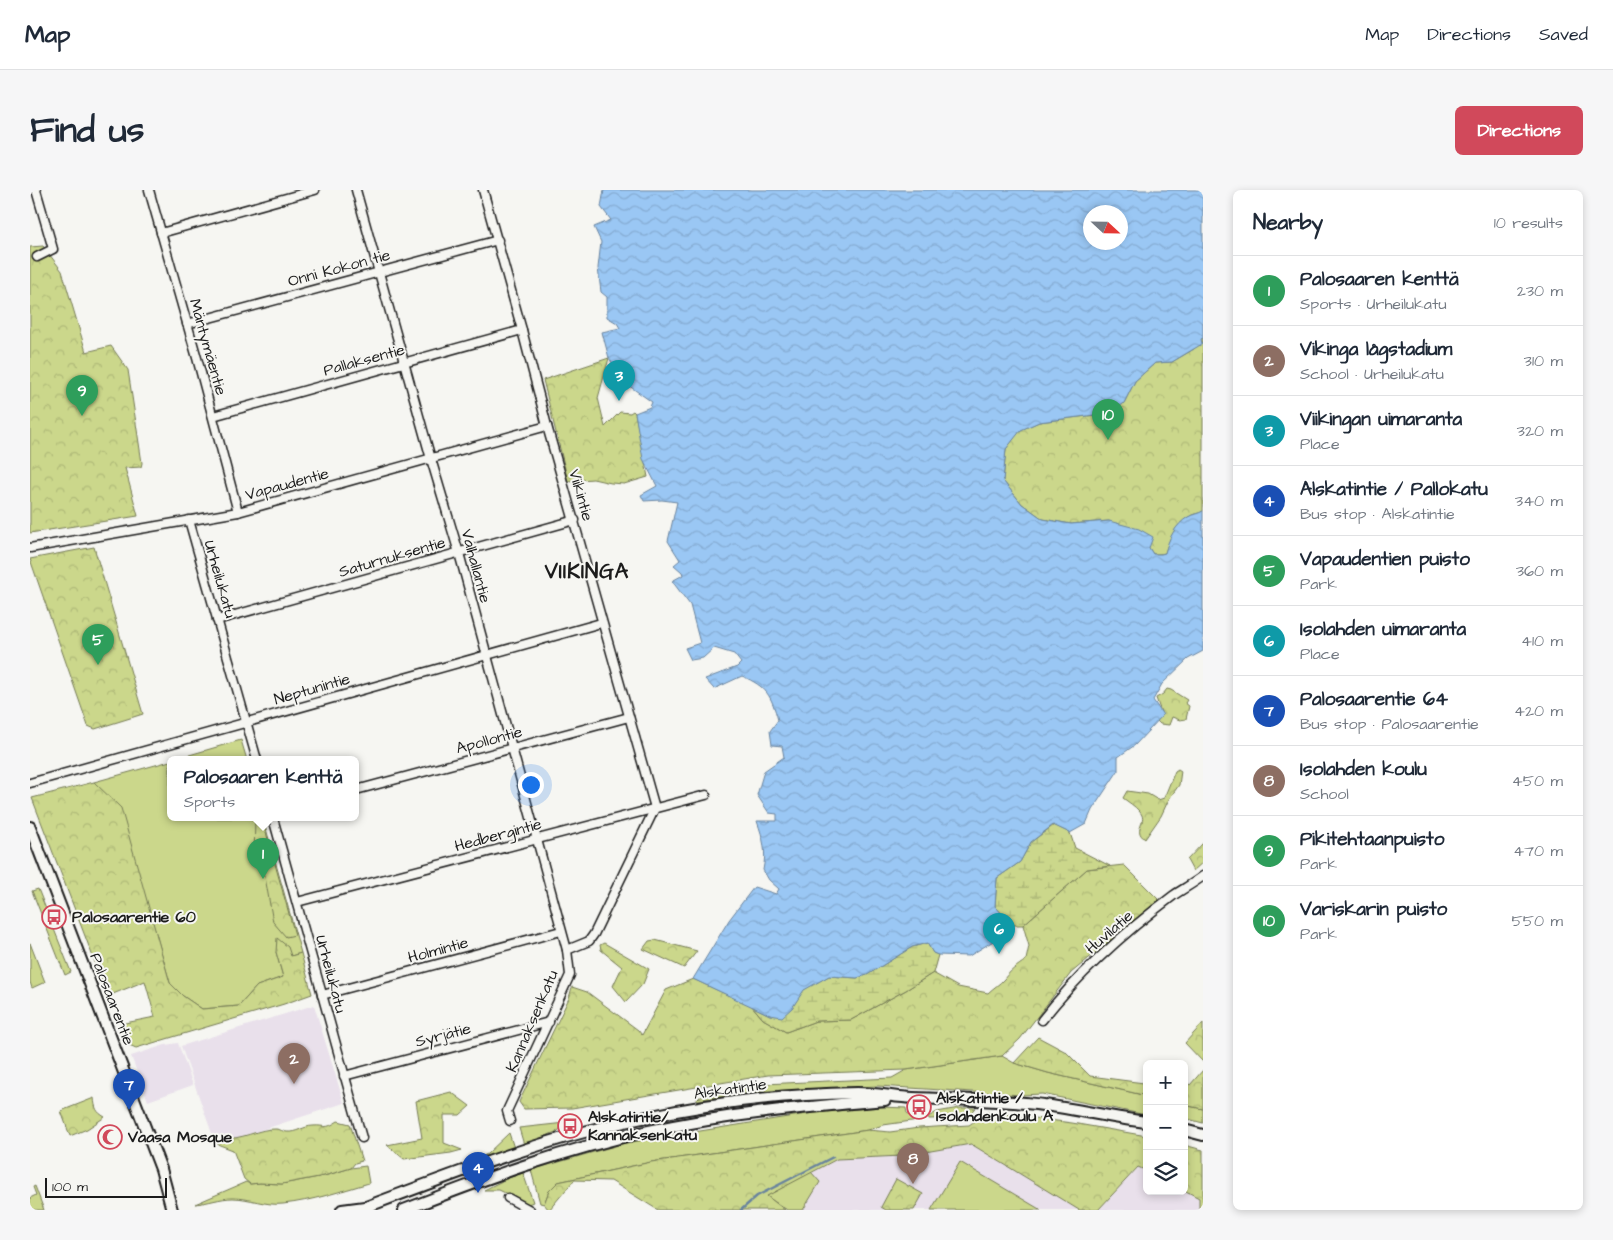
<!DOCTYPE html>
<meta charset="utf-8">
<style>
:root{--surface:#fff;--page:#f6f6f7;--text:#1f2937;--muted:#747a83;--line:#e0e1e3;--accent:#d1495b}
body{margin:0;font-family:"Architects Daughter",sans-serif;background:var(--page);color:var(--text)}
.controls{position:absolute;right:15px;bottom:15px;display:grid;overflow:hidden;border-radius:8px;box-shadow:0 2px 8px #0003}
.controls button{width:45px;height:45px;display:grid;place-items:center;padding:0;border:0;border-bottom:1px solid var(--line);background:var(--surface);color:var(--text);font:25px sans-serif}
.compass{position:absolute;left:1053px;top:15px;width:45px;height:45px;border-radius:50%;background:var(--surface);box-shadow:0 2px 8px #0003;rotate:112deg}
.scale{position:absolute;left:15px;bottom:12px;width:122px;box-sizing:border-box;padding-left:5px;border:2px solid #1c1c1c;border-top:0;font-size:14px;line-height:18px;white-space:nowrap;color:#1c1c1c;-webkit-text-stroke:4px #f6f6f2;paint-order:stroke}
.you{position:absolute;left:500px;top:594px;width:18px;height:18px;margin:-12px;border:4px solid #fff;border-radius:50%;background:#1a73e8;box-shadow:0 0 0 8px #1a73e833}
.badge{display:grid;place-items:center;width:32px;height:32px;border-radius:50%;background:var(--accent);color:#fff;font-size:16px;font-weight:700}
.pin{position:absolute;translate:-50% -41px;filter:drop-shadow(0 1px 2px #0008)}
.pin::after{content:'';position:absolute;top:26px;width:18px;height:15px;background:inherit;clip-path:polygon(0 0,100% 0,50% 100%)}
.popup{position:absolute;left:137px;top:566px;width:192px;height:65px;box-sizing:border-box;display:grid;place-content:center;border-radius:8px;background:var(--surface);filter:drop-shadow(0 1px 4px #0005);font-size:16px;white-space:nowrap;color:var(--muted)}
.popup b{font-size:19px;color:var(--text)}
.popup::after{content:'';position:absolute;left:50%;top:100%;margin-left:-10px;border:10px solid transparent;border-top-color:var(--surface)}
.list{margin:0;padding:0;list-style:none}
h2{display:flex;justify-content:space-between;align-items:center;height:65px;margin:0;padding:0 20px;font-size:21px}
h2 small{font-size:16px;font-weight:400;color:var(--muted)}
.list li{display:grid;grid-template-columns:32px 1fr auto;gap:15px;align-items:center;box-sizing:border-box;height:70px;padding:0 20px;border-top:1px solid var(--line)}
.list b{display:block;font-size:19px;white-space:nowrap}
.list p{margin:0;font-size:16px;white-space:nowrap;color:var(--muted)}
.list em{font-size:16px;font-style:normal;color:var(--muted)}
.icon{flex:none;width:28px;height:28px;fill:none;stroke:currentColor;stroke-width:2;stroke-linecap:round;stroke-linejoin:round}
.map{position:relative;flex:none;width:1173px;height:1020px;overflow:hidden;border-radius:8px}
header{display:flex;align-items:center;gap:30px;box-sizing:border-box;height:70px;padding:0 25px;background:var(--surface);border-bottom:1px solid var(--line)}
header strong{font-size:24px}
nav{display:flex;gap:28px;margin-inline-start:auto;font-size:18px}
.intro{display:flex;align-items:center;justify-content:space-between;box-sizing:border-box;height:120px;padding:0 30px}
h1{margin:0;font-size:35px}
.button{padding:12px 22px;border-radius:8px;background:var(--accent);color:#fff;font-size:18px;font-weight:700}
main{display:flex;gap:30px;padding:0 30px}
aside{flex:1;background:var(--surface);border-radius:8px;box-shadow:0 2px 8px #0003}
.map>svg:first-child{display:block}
.built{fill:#e9e0eb}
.grass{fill:#cbd78b;stroke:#747a54}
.forest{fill:url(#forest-crowns);stroke:#747a54}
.wetland{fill:url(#wetland-marsh);stroke:#747a54}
.water{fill:url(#water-waves);stroke:#68839e;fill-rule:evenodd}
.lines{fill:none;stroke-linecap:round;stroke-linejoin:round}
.stream{stroke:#68839e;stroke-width:2.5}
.minor-casing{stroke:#1c1c1c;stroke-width:11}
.major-casing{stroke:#1c1c1c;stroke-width:14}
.minor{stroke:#f6f6f2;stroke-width:8}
.major{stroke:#f6f6f2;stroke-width:10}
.labels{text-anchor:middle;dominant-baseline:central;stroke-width:4;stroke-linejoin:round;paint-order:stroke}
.street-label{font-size:16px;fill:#1c1c1c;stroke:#f6f6f2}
.poi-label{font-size:16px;font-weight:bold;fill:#1c1c1c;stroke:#f6f6f2;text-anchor:start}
.district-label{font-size:21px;font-weight:bold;letter-spacing:1px;fill:#1c1c1c;stroke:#f6f6f2}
</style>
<header>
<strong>Map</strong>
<nav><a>Map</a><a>Directions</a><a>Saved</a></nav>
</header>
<div class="intro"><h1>Find us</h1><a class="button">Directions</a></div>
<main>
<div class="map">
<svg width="1173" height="1020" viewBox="0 0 1173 1020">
<defs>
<pattern id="forest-crowns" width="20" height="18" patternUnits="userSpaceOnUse" patternTransform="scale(1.25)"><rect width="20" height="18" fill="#cbd78b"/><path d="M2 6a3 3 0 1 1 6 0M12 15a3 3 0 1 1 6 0" fill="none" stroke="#aeb877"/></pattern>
<pattern id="wetland-marsh" width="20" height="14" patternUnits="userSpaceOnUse" patternTransform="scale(1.25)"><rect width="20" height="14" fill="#cbd78b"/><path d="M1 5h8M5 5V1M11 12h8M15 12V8" fill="none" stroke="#aeb877"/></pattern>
<pattern id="water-waves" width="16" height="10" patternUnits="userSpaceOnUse" patternTransform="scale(1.25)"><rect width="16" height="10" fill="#9ac7f4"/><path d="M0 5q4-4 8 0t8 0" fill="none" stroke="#84aad1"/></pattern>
</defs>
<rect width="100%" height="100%" fill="#f6f6f2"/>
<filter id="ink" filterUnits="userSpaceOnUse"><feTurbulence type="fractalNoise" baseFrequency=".02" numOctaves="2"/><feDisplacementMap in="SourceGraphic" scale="10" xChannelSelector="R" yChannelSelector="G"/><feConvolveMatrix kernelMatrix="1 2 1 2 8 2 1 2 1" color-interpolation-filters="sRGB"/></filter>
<g filter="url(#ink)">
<g class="built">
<path d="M284,815L314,913L186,955L151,856Z"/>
<path d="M148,853L163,895L118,911L101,866L135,855Z"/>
<path d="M941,954L1049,1020H755L736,1006L807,969L872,966Z"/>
<path d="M1108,977L1117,981V1001H1154V1000L1169,1008V1020H1068Z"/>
</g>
<g class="grass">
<path d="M211,550L217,570H142Z"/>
<path d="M140,571V628H233L271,763L261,766L246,762L253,787L227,796L209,816L172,819L153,806L140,793L120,723L64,592Z"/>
<path d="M8,699L41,782L35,785L2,701Z"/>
<path d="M0,753L15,792L2,798L0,792Z"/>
<path d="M972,866L984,873L1018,883L1117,906V924H1111L1012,904L991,905L848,896L736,901L668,910L666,908L734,894L862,888L876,880Z"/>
<path d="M1154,915L1173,919V933L1154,928Z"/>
<path d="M851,917L876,918L877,923L889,930L853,935L838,940L621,972L528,992L519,1001L514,1014L510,1013L501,980L595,953L783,923Z"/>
<path d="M929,918H946L936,928L899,929L898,927L907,922Z"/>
<path d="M535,933L528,941L494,955L489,938Z"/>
<path d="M479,943L484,958L442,972L457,964Z"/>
<path d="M930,972L1011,1020H901Z"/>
<path d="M336,976L339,993C311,1001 282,1011 253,1014C236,1016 219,1008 203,1008C190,1008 178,1013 165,1014L216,992L220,994L230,993L252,994L294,986L321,978Z"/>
<path d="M781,982L790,992L773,1020H757L736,1006Z"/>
<path d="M493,983L503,1012L498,1014L469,1000H454L478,988Z"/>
<path d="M5,996L14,1020H0V1008L6,1005L3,997Z"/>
</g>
<g class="forest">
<path d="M13,56L32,81L56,162L81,156L98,180L112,273L111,277L95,278L108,326L0,343V57Z"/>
<path d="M1173,148V321C1169,324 1166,323 1162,325C1146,333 1140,347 1135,363L1131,364H1123L1119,358L1079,331L1041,334L1013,329L992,314L973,291L976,259L990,240L1009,232L1065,225L1073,226V220L1077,217L1094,213L1105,191L1125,173L1142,172L1164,159L1170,149Z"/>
<path d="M579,168L568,208L575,237L590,222L600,223L603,221L605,223L618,287L594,294L581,293L563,289L538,291L513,190Z"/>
<path d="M64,357L113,524L65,539L58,536L0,369Z"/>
<path d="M1137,499L1141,500L1157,510L1155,513L1159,516L1156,529L1150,530L1142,527L1139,535L1130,534L1127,531L1132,525L1126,508L1133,504Z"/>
<path d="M1148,579L1151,581L1149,595L1139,609L1131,626L1115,649C1101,639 1120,632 1109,621C1105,616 1098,612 1093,608L1097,601L1118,604L1128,610L1134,608L1145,581Z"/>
<path d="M64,592L91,618L140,793L153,806L172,819L209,816L227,796L253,787L246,762L247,748L258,757L261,766L271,763L282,804L254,814L106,858L97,854L90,834L125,827L115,791L78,806L2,608Z"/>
<path d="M225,628H232L265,745L256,747L243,732L235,687L224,670Z"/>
<path d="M1173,653V672L1163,681L1157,670Z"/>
<path d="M1094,675L1129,710L1041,783L990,849L972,866L876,880L738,885L542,918L494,919L489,912L539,808L542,797L557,802L608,840L612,845L636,800L663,789L722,816L733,829L756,842L786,831L821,830L876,800L903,783L928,797L958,803C963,798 970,794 974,789C981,780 986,777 996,770L999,756L993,735L1057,679Z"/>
<path d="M625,750L667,761L654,778L613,759L619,751Z"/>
<path d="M574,753L619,779L613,794L596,812L583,796L592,777L571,760L570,755Z"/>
<path d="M1173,833V872L1155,853Z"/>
<path d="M1008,847L1036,862L1060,886L1114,893L1117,890V906L1018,883L984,873Z"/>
<path d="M1173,880V919L1154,915V890L1160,895Z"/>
<path d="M421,902L440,916L430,925H414V953L432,960L421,963L374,969L357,955L392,948L386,911Z"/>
<path d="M64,908C65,918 66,922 75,927L57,939L40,946L31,921Z"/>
<path d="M958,922L1042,933L1117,946V981L1108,977L1068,1020H1049L941,954L872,966L807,969L737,1006L755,1020H628L581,991L544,990L519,1020L514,1014L519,1001L528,992L621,972L838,940L860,942L889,938L939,935Z"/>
<path d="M308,931L320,934L332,971L325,973L321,978L294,986L252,994L230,993L220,994L214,989L203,960L187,954L192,948C211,951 229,938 246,939C250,939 253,942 257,942C266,943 274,936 283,936C296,935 295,940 308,931Z"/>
<path d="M1154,955L1173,960V1020H1169V1008L1154,1000Z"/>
<path d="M866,989L893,1004L884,1020H856L851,1017Z"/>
</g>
<g class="wetland">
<path d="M1024,635L1040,643L1045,658L1080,676L1057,679L993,735H982L965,716L967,688L990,672L1001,652Z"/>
<path d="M897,753L903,763L908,765L903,783L876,800L821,830L786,831L756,842L733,829L722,816L740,825L762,818L773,800L799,786L827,788L837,785L882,757Z"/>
</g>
<path class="water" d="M574,0H1173V148L1171,149L1172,154L1142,172L1125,173L1105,191L1094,213L1085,221L1077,217L1073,221V226L1065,225L1009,232L991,240L976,259L973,291L992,314L1013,329L1041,334L1079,331L1109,339L1123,347L1119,358L1123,364H1131L1135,363C1139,348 1145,335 1158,327C1163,324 1168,324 1173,321V461L1158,469L1132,494L1123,510L1133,525L1105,555L1088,567V581L1062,620L1056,634L1040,643L1023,635L1001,652L990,672L967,688L965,716L982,735L973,745L939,766L908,765L903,763L897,753L882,757L837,785L827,788L799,786L774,800L762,818L752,827L740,825L663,789L699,730L724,697L746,704L749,699L739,690L733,680C737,662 733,648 727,631H747V624L739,623L727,605L734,581L754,567L752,556L742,555L740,541L748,530C741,505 737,497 712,486L684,499L675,489L707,477L711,473L704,464L684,458L673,468L661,470L655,458L670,453L660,415L642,391L653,385L652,382L644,375L650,370L638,351L647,312L632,310L614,311L611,305L627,296L613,269L605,223L620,217L622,212L595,193L579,168L572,142L590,138L587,133L577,127V107L571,102L568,78L571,52L564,37L581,30L571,17ZM1060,22H1090V52H1060Z"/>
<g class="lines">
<path class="stream" d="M711,1020L727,1006L803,967"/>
<g class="minor-casing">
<g id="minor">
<path d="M6,0L23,59L7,67"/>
<path d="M119,0L167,168L208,322"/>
<path d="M326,0L401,269L429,363L537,760"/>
<path d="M453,0L492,140L517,236L625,618L564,744L559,751L537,760L540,785L477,921L480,931"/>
<path d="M131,43L285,0"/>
<path d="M157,134L468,50"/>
<path d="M183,226L492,140"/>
<path d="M159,330L227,570"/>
<path d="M0,358L208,322L517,236"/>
<path d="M187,430L545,330"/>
<path d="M0,593L571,433"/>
<path d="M326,600L599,527"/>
<path d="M243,628L332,948"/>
<path d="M267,712L676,605"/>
<path d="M292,805L531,741"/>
<path d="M1012,830C1049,783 1096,741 1144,705C1153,699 1164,693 1173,686"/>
<path d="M314,886L519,832"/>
<path d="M478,1008L500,1020"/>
</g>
</g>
<g class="major-casing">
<g id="major">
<path d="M0,637L131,979L142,1020"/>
<path d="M1154,940L1173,945"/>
<path d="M312,1020L335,1017"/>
<path d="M328,1020C423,984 518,947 617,927C686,912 757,904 827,903C846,903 864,907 883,908C927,910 970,909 1013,915C1048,919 1082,928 1117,932"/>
<path d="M374,1020C453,989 535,959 619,941C697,924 776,917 855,910"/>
</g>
</g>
<use href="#minor" class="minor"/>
<use href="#major" class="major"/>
</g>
</g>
<defs>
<g id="bus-ring" transform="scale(1.25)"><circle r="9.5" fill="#f6f6f2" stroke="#d1495b" stroke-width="1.5"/><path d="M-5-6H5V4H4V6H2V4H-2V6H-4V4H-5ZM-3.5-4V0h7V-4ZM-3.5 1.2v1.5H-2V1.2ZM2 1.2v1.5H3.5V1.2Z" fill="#d1495b"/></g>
<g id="mosque-ring" transform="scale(1.25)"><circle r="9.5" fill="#f6f6f2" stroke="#d1495b" stroke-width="1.5"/><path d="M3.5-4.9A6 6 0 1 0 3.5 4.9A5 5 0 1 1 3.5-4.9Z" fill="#d1495b"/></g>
</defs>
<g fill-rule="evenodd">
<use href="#bus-ring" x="24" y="727"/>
<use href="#bus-ring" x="889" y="917"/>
<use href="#bus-ring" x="540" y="936"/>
<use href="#mosque-ring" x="80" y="947"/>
</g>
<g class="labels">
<g class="street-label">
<text transform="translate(309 78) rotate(-15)">Onni Kokon tie</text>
<text transform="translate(178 157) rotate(74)">Mäntymäentie</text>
<text transform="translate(334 170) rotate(-15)">Pallaksentie</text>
<text transform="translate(257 294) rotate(-15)">Vapaudentie</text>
<text transform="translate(551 305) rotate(74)">Viikintie</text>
<text transform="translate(362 367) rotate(-16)">Saturnuksentie</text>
<text transform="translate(446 376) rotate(75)">Valhallantie</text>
<text transform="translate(190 389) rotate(74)">Urheilukatu</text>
<text transform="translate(282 499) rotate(-16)">Neptunintie</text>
<text transform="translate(459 550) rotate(-15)">Apollontie</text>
<text transform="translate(468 645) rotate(-15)">Hedbergintie</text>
<text transform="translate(1079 742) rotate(-41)">Huvilatie</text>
<text transform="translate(408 760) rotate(-15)">Holmintie</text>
<text transform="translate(301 784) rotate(75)">Urheilukatu</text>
<text transform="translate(82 809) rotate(69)">Palosaarentie</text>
<text transform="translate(502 831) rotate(-67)">Kannaksenkatu</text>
<text transform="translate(413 845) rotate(-14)">Syrjätie</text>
<text transform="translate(700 899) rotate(-8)">Alskatintie</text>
</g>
<g class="poi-label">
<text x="42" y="727">Palosaarentie 60</text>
<text x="906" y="908">Alskatintie /<tspan x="906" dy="18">Isolahdenkoulu A</tspan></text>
<text x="558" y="927">Alskatintie/<tspan x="558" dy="18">Kannaksenkatu</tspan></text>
<text x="98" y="947">Vaasa Mosque</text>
</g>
<g class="district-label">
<text x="557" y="381">VIIKINGA</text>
</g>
</g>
</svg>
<div class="controls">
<button>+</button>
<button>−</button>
<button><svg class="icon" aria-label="layers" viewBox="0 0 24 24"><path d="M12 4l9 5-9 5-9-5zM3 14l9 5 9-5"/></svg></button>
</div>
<svg class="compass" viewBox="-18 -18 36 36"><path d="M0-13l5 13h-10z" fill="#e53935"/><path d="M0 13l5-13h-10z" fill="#747a83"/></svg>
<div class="scale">100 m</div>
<div class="you"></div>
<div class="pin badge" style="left:233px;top:689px;background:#2e9e5b">1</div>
<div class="popup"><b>Palosaaren kenttä</b>Sports</div>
<div class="pin badge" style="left:264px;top:894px;background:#8d6e63">2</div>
<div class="pin badge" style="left:589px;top:211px;background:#0f9aa8">3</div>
<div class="pin badge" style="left:448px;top:1003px;background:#1a4fb4">4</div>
<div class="pin badge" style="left:68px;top:475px;background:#2e9e5b">5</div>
<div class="pin badge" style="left:969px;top:764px;background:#0f9aa8">6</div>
<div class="pin badge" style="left:99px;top:920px;background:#1a4fb4">7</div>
<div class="pin badge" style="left:883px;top:994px;background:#8d6e63">8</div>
<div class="pin badge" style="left:52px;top:226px;background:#2e9e5b">9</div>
<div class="pin badge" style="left:1078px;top:250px;background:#2e9e5b">10</div>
</div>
<aside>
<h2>Nearby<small>10 results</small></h2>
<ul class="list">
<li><span class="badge" style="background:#2e9e5b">1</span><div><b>Palosaaren kenttä</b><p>Sports · Urheilukatu</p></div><em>230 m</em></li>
<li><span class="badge" style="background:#8d6e63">2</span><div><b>Vikinga lågstadium</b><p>School · Urheilukatu</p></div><em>310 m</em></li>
<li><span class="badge" style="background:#0f9aa8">3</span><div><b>Viikingan uimaranta</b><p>Place</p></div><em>320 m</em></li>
<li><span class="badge" style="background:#1a4fb4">4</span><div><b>Alskatintie / Pallokatu</b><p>Bus stop · Alskatintie</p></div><em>340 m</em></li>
<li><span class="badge" style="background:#2e9e5b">5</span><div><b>Vapaudentien puisto</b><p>Park</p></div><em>360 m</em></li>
<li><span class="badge" style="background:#0f9aa8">6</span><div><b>Isolahden uimaranta</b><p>Place</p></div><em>410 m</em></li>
<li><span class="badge" style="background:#1a4fb4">7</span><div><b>Palosaarentie 64</b><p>Bus stop · Palosaarentie</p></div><em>420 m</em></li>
<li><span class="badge" style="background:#8d6e63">8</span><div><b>Isolahden koulu</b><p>School</p></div><em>450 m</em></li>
<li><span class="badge" style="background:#2e9e5b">9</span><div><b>Pikitehtaanpuisto</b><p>Park</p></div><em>470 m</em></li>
<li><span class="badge" style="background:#2e9e5b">10</span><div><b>Variskarin puisto</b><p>Park</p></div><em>550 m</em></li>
</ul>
</aside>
</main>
